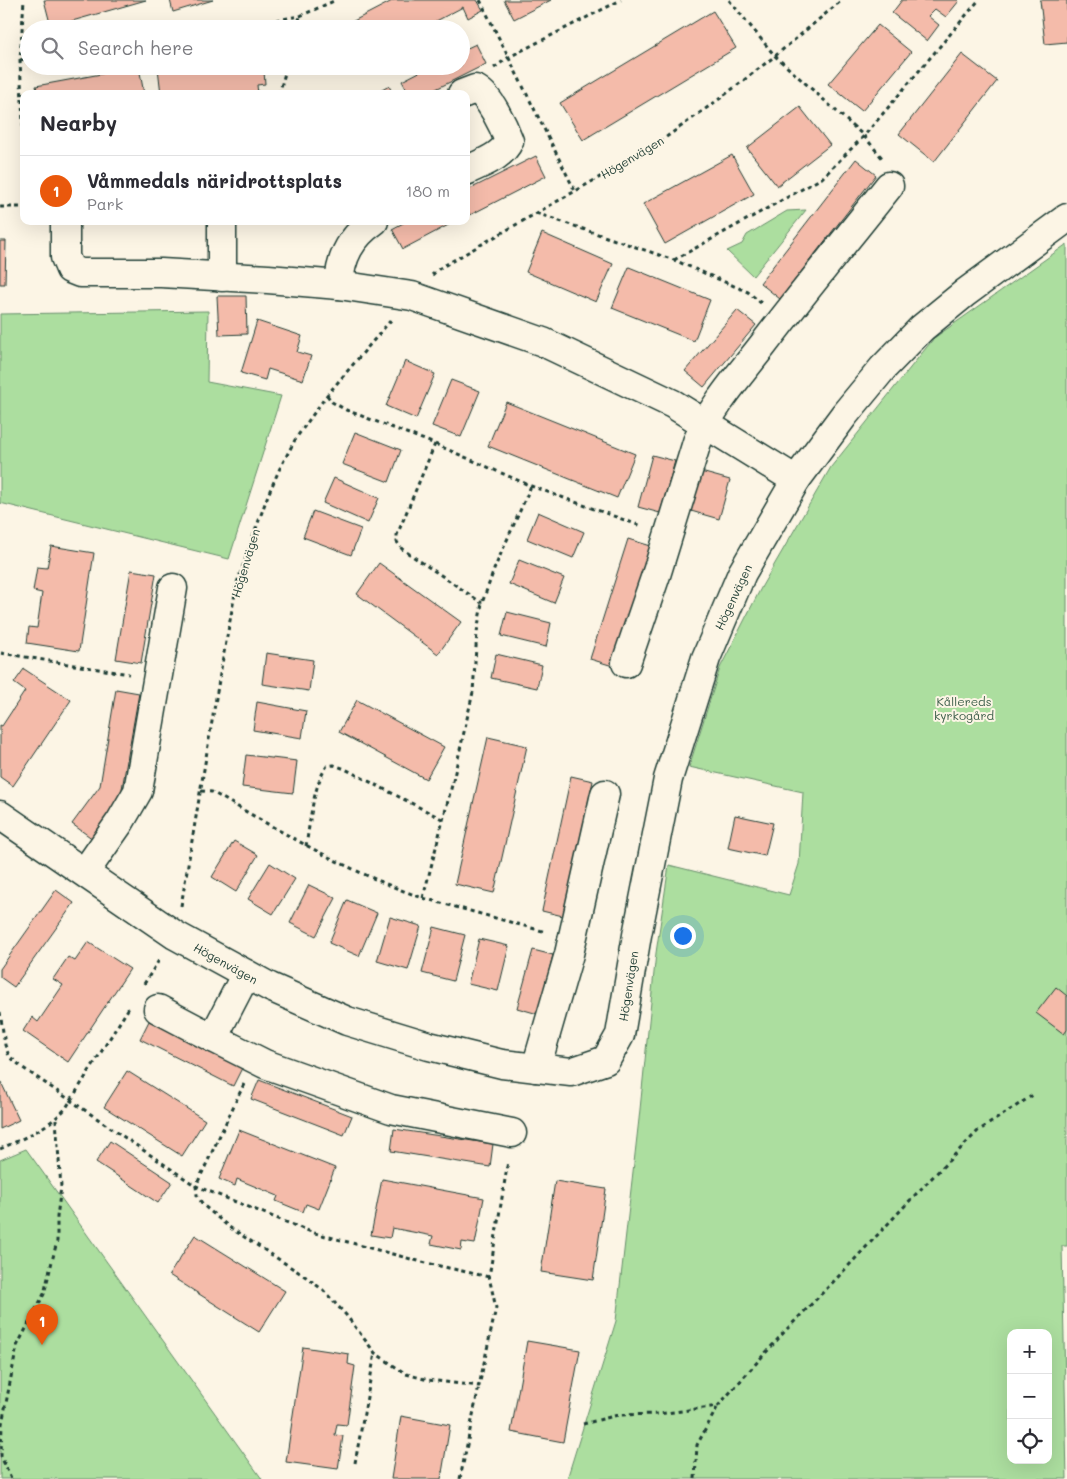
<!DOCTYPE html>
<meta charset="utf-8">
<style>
:root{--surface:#fff;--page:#f2f2f3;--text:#2b2b33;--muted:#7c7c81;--line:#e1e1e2;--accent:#ea580c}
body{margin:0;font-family:Mali,sans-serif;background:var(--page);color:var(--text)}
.controls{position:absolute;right:15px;bottom:15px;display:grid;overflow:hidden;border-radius:10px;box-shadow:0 5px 20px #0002}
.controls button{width:45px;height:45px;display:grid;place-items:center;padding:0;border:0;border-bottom:1px solid var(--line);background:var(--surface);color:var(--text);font:25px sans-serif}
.you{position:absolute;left:682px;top:935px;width:18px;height:18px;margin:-12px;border:4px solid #fff;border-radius:50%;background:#1a73e8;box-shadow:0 0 0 8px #1a73e833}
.badge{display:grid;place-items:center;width:32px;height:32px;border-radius:50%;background:var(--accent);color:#fff;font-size:16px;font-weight:700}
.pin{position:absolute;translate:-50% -41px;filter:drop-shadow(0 1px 2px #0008)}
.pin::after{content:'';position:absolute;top:26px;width:18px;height:15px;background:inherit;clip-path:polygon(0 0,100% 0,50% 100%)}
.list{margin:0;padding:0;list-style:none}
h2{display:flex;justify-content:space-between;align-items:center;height:65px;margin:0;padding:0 20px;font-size:21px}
h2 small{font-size:16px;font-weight:400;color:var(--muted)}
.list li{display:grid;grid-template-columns:32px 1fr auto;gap:15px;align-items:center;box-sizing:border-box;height:70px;padding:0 20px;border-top:1px solid var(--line)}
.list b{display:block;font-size:19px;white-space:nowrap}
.list p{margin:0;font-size:16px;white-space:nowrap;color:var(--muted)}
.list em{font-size:16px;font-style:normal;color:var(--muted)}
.icon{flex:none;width:28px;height:28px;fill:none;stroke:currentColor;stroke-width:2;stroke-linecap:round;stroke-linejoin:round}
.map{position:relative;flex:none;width:1067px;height:1479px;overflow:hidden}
.search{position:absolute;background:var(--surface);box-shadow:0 5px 20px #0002;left:20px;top:20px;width:450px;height:55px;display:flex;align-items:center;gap:12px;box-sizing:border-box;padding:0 18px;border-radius:28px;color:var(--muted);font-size:19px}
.panel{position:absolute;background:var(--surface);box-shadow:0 5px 20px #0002;left:20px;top:90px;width:450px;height:135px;border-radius:10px}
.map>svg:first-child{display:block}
.green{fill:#acde9f;stroke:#668e6a;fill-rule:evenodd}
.building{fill:#f4bbaa;stroke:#1f3d34}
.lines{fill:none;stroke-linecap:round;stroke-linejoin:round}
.minor-casing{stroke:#1f3d34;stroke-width:31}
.path{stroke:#1f3d34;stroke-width:3;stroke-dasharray:4 4;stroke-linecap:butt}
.minor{stroke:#fcf5e5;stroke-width:28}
.labels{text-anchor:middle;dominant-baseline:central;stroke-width:4;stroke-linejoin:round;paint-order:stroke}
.street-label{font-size:12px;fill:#1f3d34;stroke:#fcf5e5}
.park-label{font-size:12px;fill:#3b5d49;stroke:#fcf5e5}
</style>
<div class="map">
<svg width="1067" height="1479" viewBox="0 0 1067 1479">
<rect width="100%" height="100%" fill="#fcf5e5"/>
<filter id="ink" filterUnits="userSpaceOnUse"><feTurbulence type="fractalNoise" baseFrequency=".02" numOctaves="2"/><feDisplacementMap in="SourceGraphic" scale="10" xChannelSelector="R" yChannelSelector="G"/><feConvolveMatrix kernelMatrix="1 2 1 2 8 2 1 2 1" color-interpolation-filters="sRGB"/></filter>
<g filter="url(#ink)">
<g class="green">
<path d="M806,210L753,276L727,251L742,244L747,235L787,211Z"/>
<path d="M1067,244V1246H1062L1067,1479H567L616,1321L639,1119L656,953L669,865L789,895L799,864L803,792L689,767L720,668L762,586L831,467L934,338ZM1011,1333H1048V1460H1011Z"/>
<path d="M208,311L207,382L281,396L229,559L0,503V314Z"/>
<path d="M26,1149L262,1479H0V1160Z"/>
</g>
<g class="building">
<path d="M44,0H146L51,27Z"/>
<path d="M170,0H213L173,12Z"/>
<path d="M394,0H477L483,10L468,18L463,7L421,29H338Z"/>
<path d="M504,0H551L514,19Z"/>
<path d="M902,0H957L959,1L946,17L935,9L928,16L939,25L927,41L892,13Z"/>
<path d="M1040,0H1067V42L1045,44Z"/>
<path d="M713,11L736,48L583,140L560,103Z"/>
<path d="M878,25L911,52L862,111L828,84Z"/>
<path d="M476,44L486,64L426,94H409L402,81L431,66H461V51Z"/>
<path d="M962,54L997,81L934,162L899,134Z"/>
<path d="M177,66H253L254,72L264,71L265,84L257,85L258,94H161L158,68Z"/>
<path d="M139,67L144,94H38L36,86Z"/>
<path d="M389,86L393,94H375Z"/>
<path d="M800,107L830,145L777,186L747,148Z"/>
<path d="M732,155L754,194L665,244L643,204Z"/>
<path d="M536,156L546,176L470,215L466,207V191Z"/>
<path d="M856,159L876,175L780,299L760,283Z"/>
<path d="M407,221H456L403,249L392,229Z"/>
<path d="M542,233L613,264L596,302L526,272Z"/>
<path d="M0,241H6L5,284H0Z"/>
<path d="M629,267L710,300L694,341L612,308Z"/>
<path d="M217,296H246L247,334L219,335Z"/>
<path d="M737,310L756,325L704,387L685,371Z"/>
<path d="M257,321L302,336L297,352L311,356L303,380L268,369L265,380L241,373Z"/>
<path d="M405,361L435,374L416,419L386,406Z"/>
<path d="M451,380L480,391L461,437L432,426Z"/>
<path d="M506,402L635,454L617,498L488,446Z"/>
<path d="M355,432L401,450L389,482L342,464Z"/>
<path d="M652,455L675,461L660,513L638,507Z"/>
<path d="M701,472L730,480L719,519L691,511Z"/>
<path d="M334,478L379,498L368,523L323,503Z"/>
<path d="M313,511L361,529L351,555L303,537Z"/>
<path d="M538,512L584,532L573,558L527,539Z"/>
<path d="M628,539L651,546L613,666L590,659Z"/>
<path d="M51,546L94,553L79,651L27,643L29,627L37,628L42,593L33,591L37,567L47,568Z"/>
<path d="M519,560L564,578L554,603L509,584Z"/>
<path d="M379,563L461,622L438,654L357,594Z"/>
<path d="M131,570L156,574L141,663L116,659Z"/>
<path d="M507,612L551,623L546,647L501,636Z"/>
<path d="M266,653L313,660L309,691L262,684Z"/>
<path d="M496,654L542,665L537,688L491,678Z"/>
<path d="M24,669L71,700L13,786L0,777V725L2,726L25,691L14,683Z"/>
<path d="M116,689L139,693L120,800L93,839L72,824L100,786Z"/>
<path d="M357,700L444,747L426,779L339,732Z"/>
<path d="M257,702L306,711L302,738L253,730Z"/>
<path d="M488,737L527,746L494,893L455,884Z"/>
<path d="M246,755L297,761L293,793L242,787Z"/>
<path d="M571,776L593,781L563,916L542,911Z"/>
<path d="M735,815L773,823L765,856L728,848Z"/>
<path d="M234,841L258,855L236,892L212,877Z"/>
<path d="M270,863L295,879L273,914L248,899Z"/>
<path d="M309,885L336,898L316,936L290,923Z"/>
<path d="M56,890L74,903L14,987L0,977V969Z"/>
<path d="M347,900L377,913L359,956L329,943Z"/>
<path d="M390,917L421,926L408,970L377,961Z"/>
<path d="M434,927L465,935L453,981L422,973Z"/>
<path d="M479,939L509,946L498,991L468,984Z"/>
<path d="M88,942L130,969L68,1062L23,1031L32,1017L38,1022L63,985L53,979L68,957L75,961Z"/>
<path d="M533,950L553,955L538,1014L517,1008Z"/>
<path d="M1056,987L1067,996V1030L1064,1034L1036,1013Z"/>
<path d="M149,1021L242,1068L233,1086L140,1039Z"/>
<path d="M127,1071L205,1120L182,1156L104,1107Z"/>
<path d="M0,1080L19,1120L0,1129Z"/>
<path d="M259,1080L352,1116L344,1135L251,1099Z"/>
<path d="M394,1129L493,1144L490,1167L391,1151Z"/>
<path d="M239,1130L335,1168L319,1209L306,1204L303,1212L276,1201L278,1196L237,1179L235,1186L219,1179Z"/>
<path d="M110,1141L172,1182L158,1203L96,1162Z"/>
<path d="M382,1179L484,1198L475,1244L462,1242L461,1250L431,1244L433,1236L392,1228L390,1238L371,1235Z"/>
<path d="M555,1181L606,1189L593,1280L541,1272Z"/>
<path d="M195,1235L285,1291L259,1332L169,1275Z"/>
<path d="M527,1341L580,1350L563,1442L511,1432Z"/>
<path d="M303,1347L349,1354L348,1364L355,1366L347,1425L337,1424L335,1435L343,1436L338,1469L286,1462Z"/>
<path d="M401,1416L450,1425L441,1479H391Z"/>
</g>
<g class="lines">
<g class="minor-casing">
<g id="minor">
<path d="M462,94L475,89C489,94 504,127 509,141C502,157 481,163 466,171"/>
<path d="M65,221V257L70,269L80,273H161L268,279L339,285L412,296L543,342L673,404L796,480"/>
<path d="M222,221V277"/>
<path d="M339,285C340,257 351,237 374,221"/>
<path d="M626,663L657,572L697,442C712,405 739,376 763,345C804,291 847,239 889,186"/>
<path d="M0,815L175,935L270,987L347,1021L429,1046L502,1064L571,1072L606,1060L620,1035L637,935L668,779L706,658L742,573L796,480L845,414L883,368L922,328L965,293L1067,218"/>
<path d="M85,872L120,822L138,791L173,588"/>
<path d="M158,1009L213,1038L246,974"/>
<path d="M213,1038L265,1064L391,1109L512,1133"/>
<path d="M536,1068L569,954L605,794"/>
</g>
</g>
<g class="path">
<path d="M480,0L575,191"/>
<path d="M729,0L775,56L864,136L883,159"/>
<path d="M221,29L300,16L336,0"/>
<path d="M297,29L300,16"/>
<path d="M20,60L29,58"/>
<path d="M494,68L509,57L621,0"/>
<path d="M279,94L287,66"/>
<path d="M24,143L20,60L24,0"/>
<path d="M0,207H24"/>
<path d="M536,213L674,260L748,292L761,303"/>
<path d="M674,260L822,178L864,136L979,0"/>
<path d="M432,275L440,268L651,148L722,97L775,56L842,0"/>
<path d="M327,395L332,402L346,410L435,444L531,486L641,526"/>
<path d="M435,444L397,535V542L402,549L482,603"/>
<path d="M1,653L129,674"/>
<path d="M201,791L212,792C280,831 348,872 423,898L546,932"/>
<path d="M306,846C310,822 313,786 327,766L334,765L345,769L442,819"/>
<path d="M423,898L453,781L473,692L477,632L482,603L495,567L531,486"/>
<path d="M181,906L220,674L237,583L253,537L268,495L280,468L296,438L327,395L391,320"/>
<path d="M144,984L161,957"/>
<path d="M0,1012L5,1045L9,1056L23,1068L196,1186L311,1232L422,1262L489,1277"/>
<path d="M244,1084L196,1186L197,1195L203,1205L229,1227L306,1277L323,1290L346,1315L375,1353L406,1374L428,1380L479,1386L496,1308L489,1277L508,1161"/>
<path d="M0,1149C24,1138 48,1128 66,1108L130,1006"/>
<path d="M583,1424L618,1415L659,1414L718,1406L786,1330L837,1278L916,1194L978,1131L1033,1095"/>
<path d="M355,1463L375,1353"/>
<path d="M11,1479L1,1456L2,1424L17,1346L44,1294L57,1241V1217L61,1187L56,1120"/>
<path d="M460,1479L479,1386"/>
<path d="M695,1479L697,1445L718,1406"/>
</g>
<use href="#minor" class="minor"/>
</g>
</g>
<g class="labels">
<g class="street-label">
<text transform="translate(632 157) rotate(-31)">Högenvägen</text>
<text transform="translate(245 563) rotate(-73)">Högenvägen</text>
<text transform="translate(733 597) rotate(-65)">Högenvägen</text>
<text transform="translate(226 963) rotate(29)">Högenvägen</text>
<text transform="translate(628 986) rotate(-81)">Högenvägen</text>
</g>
<g class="park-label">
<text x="964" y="701">Kållereds<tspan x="964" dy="14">kyrkogård</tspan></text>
</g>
</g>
</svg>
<div class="controls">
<button>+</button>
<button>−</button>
<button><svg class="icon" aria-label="locate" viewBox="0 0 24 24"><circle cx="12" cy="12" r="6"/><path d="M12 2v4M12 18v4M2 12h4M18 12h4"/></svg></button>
</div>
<div class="you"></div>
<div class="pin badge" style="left:42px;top:1345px">1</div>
<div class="search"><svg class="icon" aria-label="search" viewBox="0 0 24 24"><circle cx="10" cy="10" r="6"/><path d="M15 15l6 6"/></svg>Search here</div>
<section class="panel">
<h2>Nearby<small></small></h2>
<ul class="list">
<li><span class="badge">1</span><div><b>Våmmedals näridrottsplats</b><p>Park</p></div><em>180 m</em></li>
</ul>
</section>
</div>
